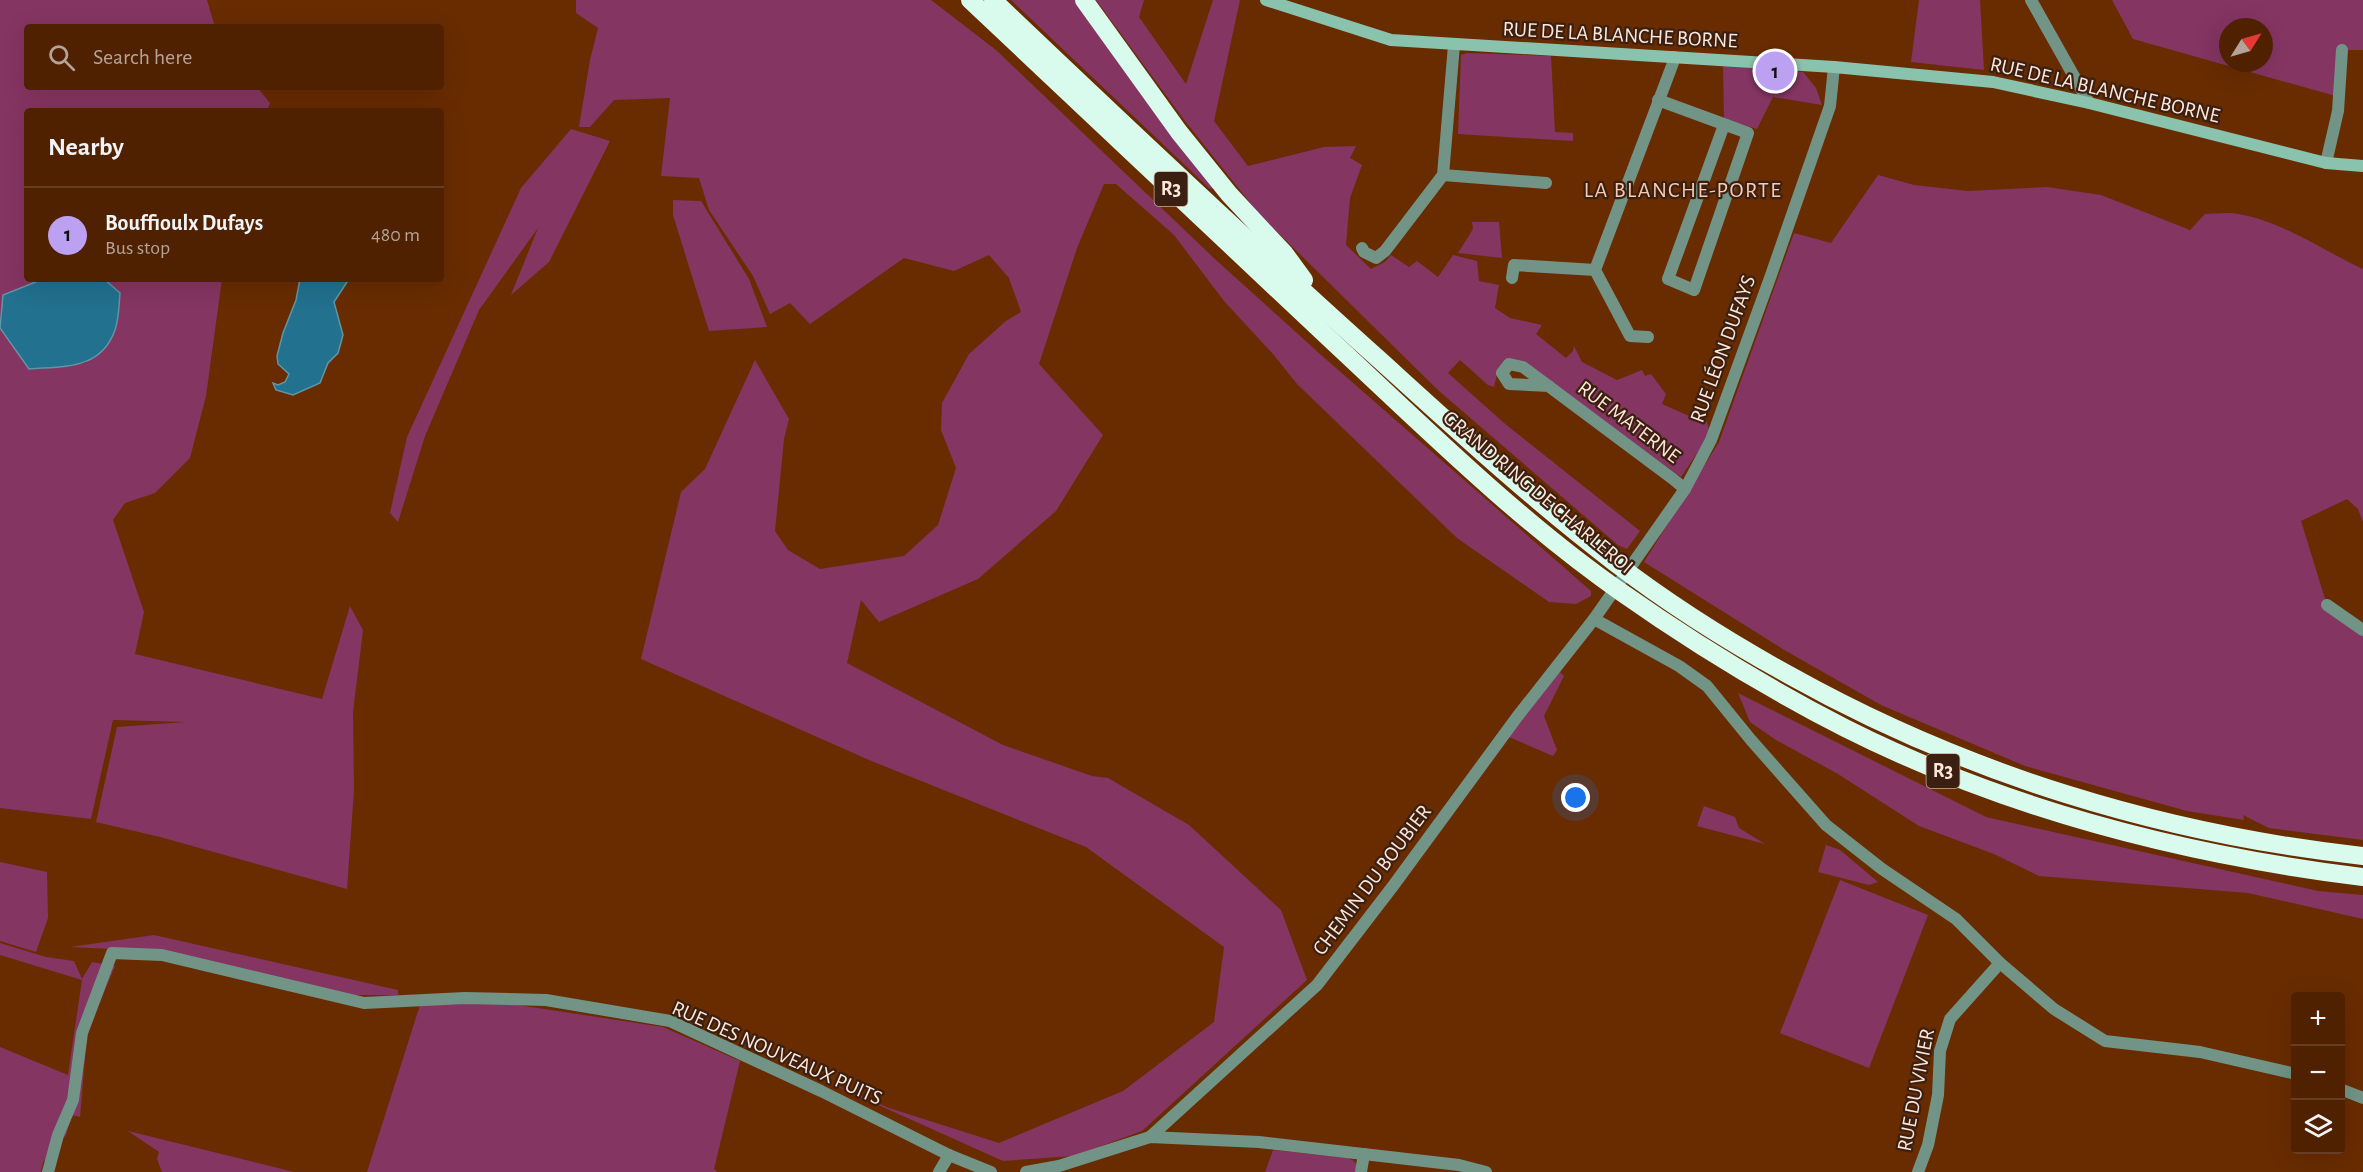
<!DOCTYPE html>
<meta charset="utf-8">
<style>
:root{--surface:#4f2101;--page:#55290b;--text:#f1f3f6;--muted:#b3a399;--line:#663e23;--accent:#bca0f2}
body{margin:0;font-family:"Alegreya Sans",sans-serif;background:var(--page);color:var(--text)}
.controls{position:absolute;right:18px;bottom:18px;display:grid;overflow:hidden;border-radius:6px;box-shadow:0 6px 24px #0002}
.controls button{width:54px;height:54px;display:grid;place-items:center;padding:0;border:0;border-bottom:2px solid var(--line);background:var(--surface);color:var(--text);font:30px sans-serif}
.compass{position:absolute;left:2219px;top:18px;width:54px;height:54px;border-radius:50%;background:var(--surface);box-shadow:0 6px 24px #0002;rotate:53deg}
.you{position:absolute;left:1576px;top:798px;width:21px;height:21px;margin:-15px;border:4px solid #fff;border-radius:50%;background:#1a73e8;box-shadow:0 0 0 9px #1a73e833}
.badge{display:grid;place-items:center;width:39px;height:39px;border-radius:50%;background:var(--accent);color:#111;font-size:20px;font-weight:700}
.pin{position:absolute;translate:-50% -50%;border:3px solid #fff;box-shadow:0 2px 6px #0006}
.list{margin:0;padding:0;list-style:none}
h2{display:flex;justify-content:space-between;align-items:center;height:78px;margin:0;padding:0 24px;font-size:26px}
h2 small{font-size:20px;font-weight:400;color:var(--muted)}
.list li{display:grid;grid-template-columns:39px 1fr auto;gap:18px;align-items:center;box-sizing:border-box;height:96px;padding:0 24px;border-top:2px solid var(--line)}
.list b{display:block;font-size:22px;white-space:nowrap}
.list p{margin:0;font-size:20px;white-space:nowrap;color:var(--muted)}
.list em{font-size:20px;font-style:normal;color:var(--muted)}
.icon{flex:none;width:33px;height:33px;fill:none;stroke:currentColor;stroke-width:2;stroke-linecap:round;stroke-linejoin:round}
.map{position:relative;flex:none;width:2363px;height:1172px;overflow:hidden}
.search{position:absolute;background:var(--surface);box-shadow:0 6px 24px #0002;left:24px;top:24px;width:420px;height:66px;display:flex;align-items:center;gap:15px;box-sizing:border-box;padding:0 21px;border-radius:6px;color:var(--muted);font-size:22px}
.panel{position:absolute;background:var(--surface);box-shadow:0 6px 24px #0002;left:24px;top:108px;width:420px;height:174px;border-radius:6px}
.map>svg:first-child{display:block}
.green{fill:#853562;fill-rule:evenodd}
.water{fill:#21718f;stroke:#6394a6;stroke-width:1.5}
.lines{fill:none;stroke-linecap:round;stroke-linejoin:round}
.street{stroke:#719486;stroke-width:12}
.secondary{stroke:#8ac3ad;stroke-width:12}
.highway{stroke:#d9fbed;stroke-width:18}
.labels{text-anchor:middle;dominant-baseline:central;stroke-width:4.5;stroke-linejoin:round;paint-order:stroke}
.shield{fill:#3b1f10;stroke:#c3aa9d;stroke-width:1.5}
.shield-label{font-size:20px;font-weight:bold;fill:#fde6da}
.street-label{font-size:21px;fill:#fde6da;stroke:#3b1f10}
.neighbourhood-label{font-size:22px;letter-spacing:1.5px;fill:#f7cab4;stroke:#3b1f10}
</style>
<div class="map">
<svg width="2363" height="1172" viewBox="0 0 2363 1172">
<rect width="100%" height="100%" fill="#692c01"/>
<g class="green">
<path d="M0,0H207L215,27H27V87H257L270,103L267,111H27V279H43L3,295L29,369L86,363L120,293L104,279H222L206,396L190,458L155,493L125,503L113,520L144,612L135,654L322,699L350,606L363,630L353,712L354,790L347,889L160,837L96,822L117,727L186,722L113,720L91,819L0,808Z"/>
<path d="M576,0H931L996,50L1216,260L1320,354L1591,591V596L1576,604L1549,602L1457,538L1297,384L1273,354L1224,301L1174,235L1116,184H1104L1077,248L1039,364L1103,435L1056,511L978,579L879,622L861,600L847,663L1003,745L1092,776L1108,778L1189,825L1281,910L1307,980L1142,1131L1074,1156L1003,1161L805,1072L889,1108L999,1143L1123,1091L1214,1022L1224,947L1086,847L869,760L641,659L681,492L705,469L755,360L789,419L784,439L775,531L788,550L820,569L904,556L938,525L956,468L941,430L942,403L969,354L1006,321L1021,312L1009,278L989,255L954,271L904,258L810,324L790,303L770,314L753,276L709,210L699,178L661,176L670,98L614,100L590,127H579L590,60L598,28L576,13Z"/>
<path d="M1011,0H1078L1217,187L1210,189Z"/>
<path d="M1096,0H1144L1139,17L1186,84L1213,0H1240L1214,121L1248,166L1324,147L1356,146L1350,158L1362,165L1350,198L1346,245L1371,269L1385,262L1391,255L1409,267L1417,261L1438,277L1453,255L1477,261L1479,281L1499,285L1495,308L1510,318L1542,325L1536,334L1566,358L1573,351L1574,346L1582,362L1617,380L1642,370L1645,376L1651,374L1666,394L1662,404L1687,415L1701,418L1707,422L1710,434L1681,477L1525,363L1498,370L1494,387L1488,385L1460,360L1448,373L1504,423L1640,531L1627,549L1618,545L1439,391L1259,214L1185,121Z"/>
<path d="M1919,0H1980L1984,70L1911,62Z"/>
<path d="M2112,0H2363V50H2342L2339,97L2133,39ZM2228,27H2264V63H2228Z"/>
<path d="M1467,53L1551,56L1555,132L1573,133V141L1458,134L1461,55Z"/>
<path d="M1723,64L1803,72L1816,88L1822,105L1773,97L1757,129L1724,119Z"/>
<path d="M571,129L610,141L549,262L511,295L538,228L479,310L425,436L398,522L390,513L407,437L521,188Z"/>
<path d="M1878,175L1914,185L1968,191L2047,187L2101,195L2190,230L2205,214C2216,214 2228,212 2238,214C2284,222 2322,250 2363,269V522L2358,509L2347,499L2301,521L2327,605L2363,636V840L2269,828L2243,815L2244,820L2187,811L2025,766L1881,705L1786,651L1644,562L1719,442L1794,233L1831,243Z"/>
<path d="M673,200L701,201L749,279L767,327L709,331L673,215Z"/>
<path d="M1472,222H1499L1502,258L1458,253L1473,229Z"/>
<path d="M1559,671L1564,676L1544,716L1557,750L1553,756L1509,737Z"/>
<path d="M1738,693L1986,817L2318,891L2363,895V919L2248,893L2039,876L1994,854L1919,826L1838,774L1776,740L1750,722Z"/>
<path d="M1704,806L1735,817L1739,828L1765,844L1697,826Z"/>
<path d="M1826,845L1840,850L1878,882L1869,885L1818,872Z"/>
<path d="M0,862L47,872L48,918L36,952L0,941Z"/>
<path d="M1840,880L1928,915L1869,1068L1780,1033Z"/>
<path d="M154,935L398,990V995H348L158,951L70,947Z"/>
<path d="M0,943L46,957L74,961L82,979L92,962L115,966L87,1033L80,1117L72,1115L66,1135L43,1162L41,1172H0V1047L68,1075L82,980L0,955Z"/>
<path d="M491,1001L663,1027L740,1061L714,1169L718,1172H367L420,1005Z"/>
<path d="M128,1131L294,1172H162L157,1159L159,1152Z"/>
<path d="M1273,1150L1348,1158C1355,1161 1358,1164 1358,1172H1265Z"/>
</g>
<g class="water">
<path d="M43,279H104L120,293C119,304 119,319 115,330C101,370 64,366 29,369L0,328L3,295Z"/>
<path d="M300,279H349L334,302L343,335L338,353L328,363L320,383L293,395L276,390L273,383L278,385L285,382L289,374L278,364L277,356L283,333L296,300Z"/>
</g>
<g class="lines">
<g class="street">
<path d="M2031,0L2089,103"/>
<path d="M1658,100L1748,133L1694,290L1668,279L1724,125"/>
<path d="M2326,163L2338,111L2342,50"/>
<path d="M1443,175L1546,183"/>
<path d="M1362,248L1364,252L1376,258L1385,251L1443,175L1454,45"/>
<path d="M1512,278L1514,265L1595,270"/>
<path d="M1648,337L1630,336L1595,270L1673,63L1674,57"/>
<path d="M1549,386L1509,384L1502,373L1509,364L1523,367L1673,479L1685,489"/>
<path d="M2327,605L2363,630"/>
<path d="M1594,619L1679,666L1707,686L1751,740L1826,825L1882,869L1956,919L2000,963L2054,1009L2105,1041L2200,1052L2296,1074"/>
<path d="M2340,1089L2363,1098"/>
<path d="M1150,1137L1317,985L1393,886L1517,717L1594,619L1685,489L1711,440L1770,278L1830,106L1834,67"/>
<path d="M48,1172L58,1135L73,1100L82,1033L112,953L162,955L364,1003L465,998L546,1000L670,1021L821,1091L949,1155L991,1172"/>
<path d="M939,1172L949,1155"/>
<path d="M1026,1172L1059,1166L1150,1137L1259,1142L1459,1165L1486,1172"/>
<path d="M1361,1172L1364,1154"/>
<path d="M1918,1172L1928,1145L1938,1095L1940,1051L1950,1019L2000,963"/>
</g>
<path class="secondary" d="M1266,0L1391,40L1834,67L1993,82L2089,103L2326,163L2363,166"/>
<g class="highway">
<path d="M970,0C1091,114 1212,228 1333,342C1424,427 1519,521 1621,592C1692,642 1767,688 1845,728C2006,809 2184,855 2363,877"/>
<path d="M993,0C1121,122 1250,244 1382,362C1458,431 1533,500 1614,562C1669,604 1729,642 1789,675C1966,774 2162,834 2363,856"/>
<path d="M1084,0L1179,132L1229,194L1285,254L1304,280"/>
</g>
</g>
<g class="labels">
<g class="shield">
<rect x="1154.5" y="172" width="33" height="34" rx="4.5"/>
<rect x="1926.5" y="754" width="33" height="34" rx="4.5"/>
</g>
<g class="shield-label">
<text x="1171" y="189">R3</text>
<text x="1943" y="771">R3</text>
</g>
<g class="street-label">
<text transform="translate(1620 35) rotate(3)">RUE DE LA BLANCHE BORNE</text>
<text transform="translate(2105 90) rotate(13)">RUE DE LA BLANCHE BORNE</text>
<text transform="translate(1723 349) rotate(-70)">RUE LÉON DUFAYS</text>
<text transform="translate(1629 422) rotate(37)">RUE MATERNE</text>
<text transform="translate(1538 492) rotate(40)">GRAND RING DE CHARLEROI</text>
<text transform="translate(1372 880) rotate(-53)">CHEMIN DU BOUBIER</text>
<text transform="translate(777 1053) rotate(24)">RUE DES NOUVEAUX PUITS</text>
<text transform="translate(1916 1090) rotate(-79)">RUE DU VIVIER</text>
</g>
<g class="neighbourhood-label">
<text x="1683" y="190">LA BLANCHE-PORTE</text>
</g>
</g>
</svg>
<div class="controls">
<button>+</button>
<button>−</button>
<button><svg class="icon" aria-label="layers" viewBox="0 0 24 24"><path d="M12 4l9 5-9 5-9-5zM3 14l9 5 9-5"/></svg></button>
</div>
<svg class="compass" viewBox="-18 -18 36 36"><path d="M0-13l5 13h-10z" fill="#e53935"/><path d="M0 13l5-13h-10z" fill="#b3a399"/></svg>
<div class="you"></div>
<div class="pin badge" style="left:1775px;top:71px">1</div>
<div class="search"><svg class="icon" aria-label="search" viewBox="0 0 24 24"><circle cx="10" cy="10" r="6"/><path d="M15 15l6 6"/></svg>Search here</div>
<section class="panel">
<h2>Nearby<small></small></h2>
<ul class="list">
<li><span class="badge">1</span><div><b>Bouffioulx Dufays</b><p>Bus stop</p></div><em>480 m</em></li>
</ul>
</section>
</div>
